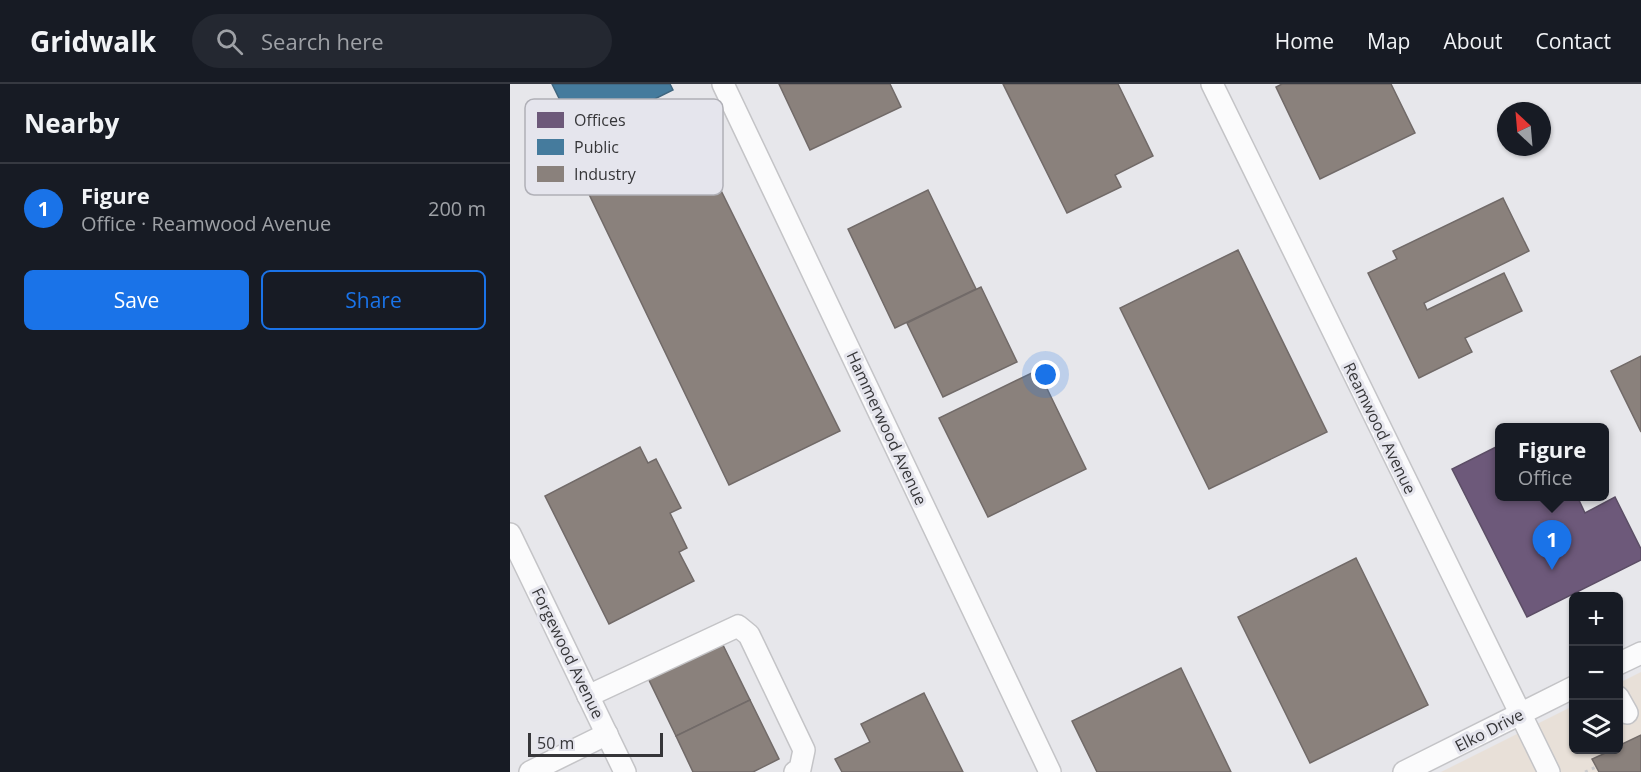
<!DOCTYPE html>
<meta charset="utf-8">
<style>
:root{--surface:#171b24;--page:#242831;--text:#f1f3f6;--muted:#9ea1a6;--line:#363941;--accent:#1a73e8}
body{margin:0;font-family:"Open Sans",sans-serif;background:var(--page);color:var(--text)}
.controls{position:absolute;right:18px;bottom:18px;display:grid;overflow:hidden;border-radius:9px;box-shadow:0 2px 4px #0004}
.controls button{width:54px;height:54px;display:grid;place-items:center;padding:0;border:0;border-bottom:2px solid var(--line);background:var(--surface);color:var(--text);font:30px sans-serif}
.compass{position:absolute;left:987px;top:18px;width:54px;height:54px;border-radius:50%;background:var(--surface);box-shadow:0 2px 4px #0004;rotate:334deg}
.scale{position:absolute;left:18px;bottom:15px;width:135px;box-sizing:border-box;padding-left:6px;border:3px solid #363639;border-top:0;font-size:16px;line-height:21px;white-space:nowrap;color:#363639;-webkit-text-stroke:4px #e5e5ed;paint-order:stroke}
.you{position:absolute;left:536px;top:291px;width:21px;height:21px;margin:-15px;border:4px solid #fff;border-radius:50%;background:#1a73e8;box-shadow:0 0 0 9px #1a73e833}
.badge{display:grid;place-items:center;width:39px;height:39px;border-radius:50%;background:var(--accent);color:#fff;font-size:20px;font-weight:700}
.pin{position:absolute;translate:-50% -50px;filter:drop-shadow(0 2px 3px #0008)}
.pin::after{content:'';position:absolute;top:32px;width:21px;height:18px;background:inherit;clip-path:polygon(0 0,100% 0,50% 100%)}
.popup{position:absolute;left:985px;top:339px;width:114px;height:78px;box-sizing:border-box;display:grid;place-content:center;border-radius:9px;background:var(--surface);filter:drop-shadow(0 2px 4px #0005);font-size:20px;white-space:nowrap;color:var(--muted)}
.popup b{font-size:22px;color:var(--text)}
.popup::after{content:'';position:absolute;left:50%;top:100%;margin-left:-12px;border:12px solid transparent;border-top-color:var(--surface)}
.list{margin:0;padding:0;list-style:none}
h2{display:flex;justify-content:space-between;align-items:center;height:78px;margin:0;padding:0 24px;font-size:26px}
h2 small{font-size:20px;font-weight:400;color:var(--muted)}
.list li{display:grid;grid-template-columns:39px 1fr auto;gap:18px;align-items:center;box-sizing:border-box;height:90px;padding:0 24px;border-top:2px solid var(--line)}
.list b{display:block;font-size:22px;white-space:nowrap}
.list p{margin:0;font-size:20px;white-space:nowrap;color:var(--muted)}
.list em{font-size:20px;font-style:normal;color:var(--muted)}
.actions{display:flex;gap:12px;padding:18px 24px}
.actions a{flex:1;padding:14px 0;border:2px solid var(--accent);border-radius:9px;text-align:center;font-size:21px;color:var(--accent)}
.actions .main{background:var(--accent);color:#fff}
.icon{flex:none;width:33px;height:33px;fill:none;stroke:currentColor;stroke-width:2;stroke-linecap:round;stroke-linejoin:round}
.map{position:relative;flex:none;width:1131px;height:688px;overflow:hidden}
header{display:flex;align-items:center;gap:36px;box-sizing:border-box;height:84px;padding:0 30px;background:var(--surface);border-bottom:2px solid var(--line)}
header strong{font-size:28px}
nav{display:flex;gap:33px;margin-inline-start:auto;font-size:21px}
.search{width:420px;height:54px;background:var(--page);display:flex;align-items:center;gap:15px;box-sizing:border-box;padding:0 21px;border-radius:33px;color:var(--muted);font-size:22px}
main{display:flex}
aside{flex:1;background:var(--surface)}
.map>svg:first-child{display:block}
.commercial{fill:#e8e0d8}
.offices{fill:#6d597a;stroke:#5c4e66;stroke-width:1.5}
.public{fill:#457b9d;stroke:#40667f;stroke-width:1.5}
.industry{fill:#8a817c;stroke:#716a68;stroke-width:1.5}
.lines{fill:none;stroke-linecap:round;stroke-linejoin:round}
.minor-casing{stroke:#c4c4c7;stroke-width:24}
.path{stroke:#c8c8ca;stroke-width:3;stroke-dasharray:3 4.5;stroke-linecap:butt}
.minor{stroke:#fbfbfc;stroke-width:21}
.labels{text-anchor:middle;dominant-baseline:central;stroke-width:6;stroke-linejoin:round;paint-order:stroke}
.street-label{font-size:16px;fill:#363639;stroke:#e5e5ed}
.key{fill:#e5e5ed;stroke:#b0b0b7;stroke-width:1.5}
.key-label{font-size:16px;fill:#363639}
</style>
<header>
<strong>Gridwalk</strong>
<div class="search"><svg class="icon" aria-label="search" viewBox="0 0 24 24"><circle cx="10" cy="10" r="6"/><path d="M15 15l6 6"/></svg>Search here</div>
<nav><a>Home</a><a>Map</a><a>About</a><a>Contact</a></nav>
</header>
<main>
<aside>
<h2>Nearby<small></small></h2>
<ul class="list">
<li><span class="badge">1</span><div><b>Figure</b><p>Office · Reamwood Avenue</p></div><em>200 m</em></li>
</ul>
<div class="actions"><a class="main">Save</a><a>Share</a></div>
</aside>
<div class="map">
<svg width="1131" height="688" viewBox="0 0 1131 688">
<rect width="100%" height="100%" fill="#e7e7eb"/>
<path class="commercial" d="M1131,588V688H931L1063,622L1064,666H1108L1109,599Z"/>
<path class="offices" d="M990,361V412H1067L1075,429L1105,413L1131,465V476L1017,533L942,385Z"/>
<path class="public" d="M42,0H160L163,6L68,53Z"/>
<g class="industry">
<path d="M269,0H380L391,23L300,66Z"/>
<path d="M493,0H608L643,72L605,91L611,103L557,129Z"/>
<path d="M772,0H881L905,49L810,95L766,3Z"/>
<path d="M184,52L330,347L219,401L77,106Z"/>
<path d="M418,106L466,205L385,244L338,145Z"/>
<path d="M993,114L1019,167L914,219L917,226L994,189L1012,227L955,254L962,268L909,294L858,189L887,175L883,167Z"/>
<path d="M728,166L817,348L699,405L610,224Z"/>
<path d="M471,203L507,278L433,313L397,239Z"/>
<path d="M1131,272V348L1101,287Z"/>
<path d="M528,286L576,385L478,433L429,334Z"/>
<path d="M130,363L138,379L146,375L171,424L160,429L177,464L169,468L184,497L99,540L35,412Z"/>
<path d="M846,474L918,621L800,679L728,533Z"/>
<path d="M211,557L240,616L166,652L137,592Z"/>
<path d="M671,584L721,688H587L562,637Z"/>
<path d="M414,609L453,688H332L325,675L360,658L351,640Z"/>
<path d="M240,616L269,675L243,688H183L166,652Z"/>
<path d="M1131,651V688H1089L1082,675L1102,666H1108V662Z"/>
</g>
<g class="lines">
<g class="minor-casing">
<g id="minor">
<path d="M213,0L540,688"/>
<path d="M702,0L1039,688"/>
<path d="M0,450L115,688"/>
<path d="M1108,580L1131,569"/>
<path d="M78,612L228,542L239,551L294,666L290,685L285,688"/>
<path d="M1108,613L1117,629"/>
<path d="M20,688L97,650"/>
<path d="M894,688L1064,603"/>
</g>
</g>
<g class="path">
<path d="M1093,666L1095,669"/>
<path d="M1075,688L1086,683"/>
</g>
<use href="#minor" class="minor"/>
</g>
<g class="labels">
<g class="street-label">
<text transform="translate(377 344) rotate(65)">Hammerwood Avenue</text>
<text transform="translate(870 344) rotate(64)">Reamwood Avenue</text>
<text transform="translate(58 569) rotate(64)">Forgewood Avenue</text>
<text transform="translate(979 646) rotate(-27)">Elko Drive</text>
</g>
</g>
<rect x="15" y="15" width="198" height="96" rx="9" class="key"/>
<rect x="27" y="28" width="27" height="16" fill="#6d597a"/>
<rect x="27" y="55" width="27" height="16" fill="#457b9d"/>
<rect x="27" y="82" width="27" height="16" fill="#8a817c"/>
<g class="key-label">
<text x="64" y="42">Offices</text>
<text x="64" y="69">Public</text>
<text x="64" y="96">Industry</text>
</g>
</svg>
<div class="controls">
<button>+</button>
<button>−</button>
<button><svg class="icon" aria-label="layers" viewBox="0 0 24 24"><path d="M12 4l9 5-9 5-9-5zM3 14l9 5 9-5"/></svg></button>
</div>
<svg class="compass" viewBox="-18 -18 36 36"><path d="M0-13l5 13h-10z" fill="#e53935"/><path d="M0 13l5-13h-10z" fill="#9ea1a6"/></svg>
<div class="scale">50 m</div>
<div class="you"></div>
<div class="pin badge" style="left:1042px;top:486px">1</div>
<div class="popup"><b>Figure</b>Office</div>
</div>
</main>
